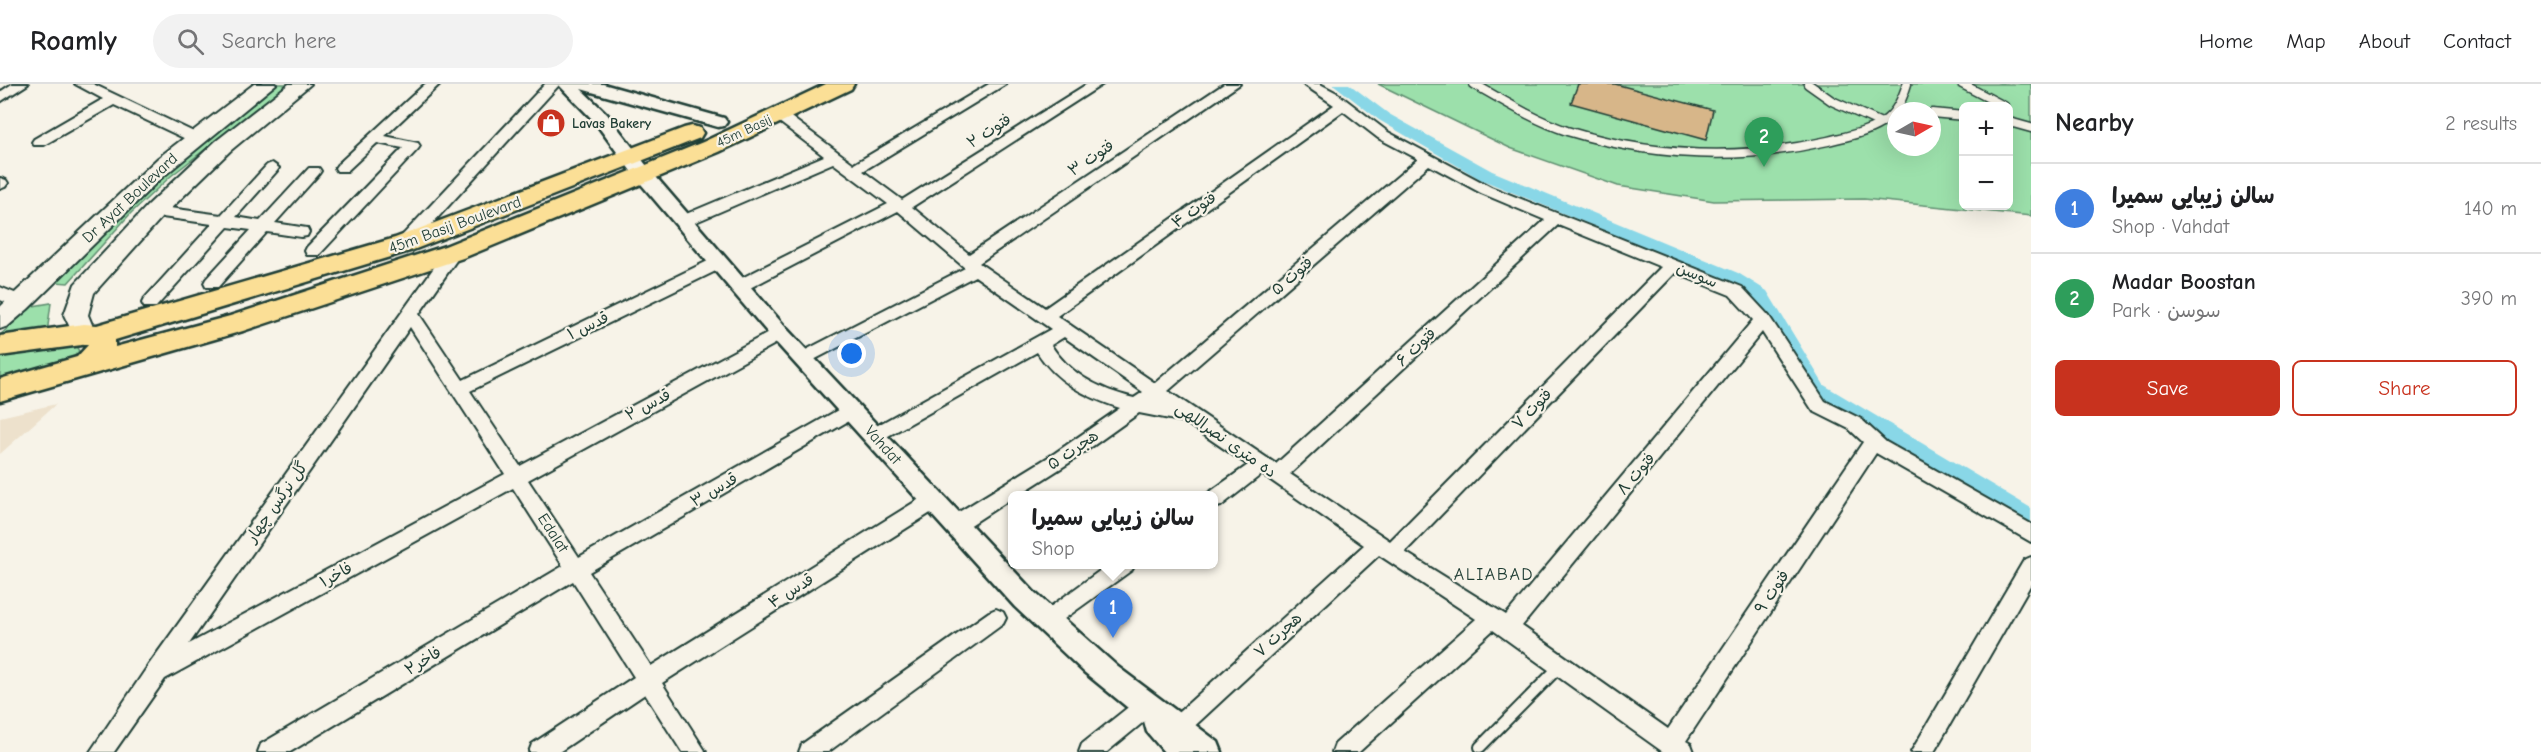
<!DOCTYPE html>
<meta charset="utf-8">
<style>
:root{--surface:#fff;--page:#f2f2f2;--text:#202124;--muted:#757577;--line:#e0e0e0;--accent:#c8321e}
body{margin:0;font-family:"Comic Neue","Playpen Sans Arabic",sans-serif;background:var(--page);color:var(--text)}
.controls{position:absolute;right:18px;top:18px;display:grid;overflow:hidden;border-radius:9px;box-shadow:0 6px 24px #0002}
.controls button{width:54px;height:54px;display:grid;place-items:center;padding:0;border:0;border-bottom:2px solid var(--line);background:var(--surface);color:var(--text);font:30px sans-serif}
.compass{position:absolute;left:1887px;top:18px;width:54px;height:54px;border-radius:50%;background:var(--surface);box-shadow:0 6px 24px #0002;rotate:81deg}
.you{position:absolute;left:852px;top:270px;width:21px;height:21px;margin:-15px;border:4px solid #fff;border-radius:50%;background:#1a73e8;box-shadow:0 0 0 9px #1a73e833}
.badge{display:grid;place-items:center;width:39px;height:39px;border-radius:50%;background:var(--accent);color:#fff;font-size:20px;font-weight:700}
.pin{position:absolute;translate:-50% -50px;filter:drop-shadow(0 2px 3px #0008)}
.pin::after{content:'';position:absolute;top:32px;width:21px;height:18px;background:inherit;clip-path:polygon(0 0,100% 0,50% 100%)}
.popup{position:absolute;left:1008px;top:407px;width:210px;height:78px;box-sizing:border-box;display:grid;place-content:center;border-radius:9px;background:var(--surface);filter:drop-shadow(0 2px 4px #0005);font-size:20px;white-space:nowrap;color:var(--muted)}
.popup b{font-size:22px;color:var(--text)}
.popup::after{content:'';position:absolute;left:50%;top:100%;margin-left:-12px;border:12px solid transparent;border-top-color:var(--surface)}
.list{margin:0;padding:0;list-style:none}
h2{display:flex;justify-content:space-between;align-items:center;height:78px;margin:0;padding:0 24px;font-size:26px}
h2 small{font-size:20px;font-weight:400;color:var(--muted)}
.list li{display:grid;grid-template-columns:39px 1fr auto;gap:18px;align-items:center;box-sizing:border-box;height:90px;padding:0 24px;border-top:2px solid var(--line)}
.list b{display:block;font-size:22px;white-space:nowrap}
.list p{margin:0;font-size:20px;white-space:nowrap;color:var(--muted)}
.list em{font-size:20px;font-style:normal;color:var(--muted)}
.actions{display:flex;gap:12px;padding:18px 24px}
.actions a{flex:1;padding:14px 0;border:2px solid var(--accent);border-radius:9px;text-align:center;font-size:21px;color:var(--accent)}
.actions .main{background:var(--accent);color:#fff}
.icon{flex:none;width:33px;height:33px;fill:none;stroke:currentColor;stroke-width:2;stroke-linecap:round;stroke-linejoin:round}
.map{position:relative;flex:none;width:2031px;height:668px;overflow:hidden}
header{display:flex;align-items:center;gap:36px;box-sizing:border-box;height:84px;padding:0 30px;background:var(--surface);border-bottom:2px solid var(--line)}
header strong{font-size:28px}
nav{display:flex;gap:33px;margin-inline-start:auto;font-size:21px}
.search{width:420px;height:54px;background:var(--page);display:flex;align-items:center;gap:15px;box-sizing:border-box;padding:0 21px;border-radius:33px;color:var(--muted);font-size:22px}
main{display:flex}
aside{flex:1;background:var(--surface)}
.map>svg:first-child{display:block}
.built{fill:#ede1cc}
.green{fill:#9ce0ab;stroke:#5e8e70;stroke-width:1.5;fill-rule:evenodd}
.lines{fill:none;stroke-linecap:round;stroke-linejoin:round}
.canal{fill:#89d7e7;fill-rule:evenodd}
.building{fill:#d7b689;stroke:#1f3d34;stroke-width:1.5}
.service-far1-casing{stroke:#1f3d34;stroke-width:11}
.service-casing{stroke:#1f3d34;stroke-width:14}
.minor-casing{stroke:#1f3d34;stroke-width:4}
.tertiary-casing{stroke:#1f3d34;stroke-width:5}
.secondary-casing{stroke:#1f3d34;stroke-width:4}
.primary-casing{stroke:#1f3d34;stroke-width:5}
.service-far1{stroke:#f7f3e8;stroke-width:8}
.service{stroke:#f7f3e8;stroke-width:10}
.minor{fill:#f7f3e8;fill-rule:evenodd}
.tertiary{fill:#f7f3e8;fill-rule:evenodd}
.secondary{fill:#f7f3e8;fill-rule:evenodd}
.primary{fill:#fbdf96;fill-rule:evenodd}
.labels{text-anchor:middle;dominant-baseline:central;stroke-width:4.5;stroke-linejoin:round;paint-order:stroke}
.far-poi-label{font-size:14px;font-weight:bold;fill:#1f3d34;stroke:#f7f3e8;text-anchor:start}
.far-street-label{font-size:14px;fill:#1f3d34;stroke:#f7f3e8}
.street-label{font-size:16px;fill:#1f3d34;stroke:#f7f3e8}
.neighbourhood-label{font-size:18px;letter-spacing:1.5px;fill:#1f3d34;stroke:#f7f3e8}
</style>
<header>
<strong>Roamly</strong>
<div class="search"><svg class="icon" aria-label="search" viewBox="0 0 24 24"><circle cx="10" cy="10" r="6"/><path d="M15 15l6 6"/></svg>Search here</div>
<nav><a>Home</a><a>Map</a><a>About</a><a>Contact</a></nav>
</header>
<main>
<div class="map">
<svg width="2031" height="668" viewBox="0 0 2031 668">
<rect width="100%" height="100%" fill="#f7f3e8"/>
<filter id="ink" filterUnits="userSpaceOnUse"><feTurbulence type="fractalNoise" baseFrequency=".0167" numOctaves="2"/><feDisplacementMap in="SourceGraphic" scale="12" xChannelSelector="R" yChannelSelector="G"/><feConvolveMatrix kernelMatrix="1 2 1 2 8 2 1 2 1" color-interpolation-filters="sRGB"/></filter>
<g filter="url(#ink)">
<path class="built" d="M56,320L0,370V333Z"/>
<g class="green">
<path d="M278,0H289L171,92L131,129L68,199L55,198L162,89Z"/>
<path d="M1378,0H2031V132L1864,115L1714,117L1618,102L1510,64ZM1964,22H2008V122H1964ZM1896,27H1932V63H1896Z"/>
<path d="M51,219L47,249L0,256V251L33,222Z"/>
<path d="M69,262H76L79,267L67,280L0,295V272Z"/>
</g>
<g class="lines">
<path class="canal" d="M1333,0H1349L1389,30L1492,87L1738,189L1767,207L1824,301L2031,424V444L1810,311L1755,215L1726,197L1480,95L1379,36Z"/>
</g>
<path class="building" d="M1578,0H1615L1713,26L1706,56L1571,19Z"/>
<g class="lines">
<g class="service-far1-casing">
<g id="service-far1">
<path d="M1474,0C1504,17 1534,36 1567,47C1653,73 1741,77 1828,57C1848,52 1871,48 1887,35C1898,26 1903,13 1907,0"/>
<path d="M1808,0L1832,17L1881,39"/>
<path d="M1962,0L2004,22"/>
<path d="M1932,29L1964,32"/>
<path d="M2008,41L2013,39L2031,44"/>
</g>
</g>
<g class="service-casing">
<path id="service" d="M1480,663L1560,582"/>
</g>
<g class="minor-casing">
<g id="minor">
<path d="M12,0H28L0,18V8Z"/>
<path d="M75,0H93L200,51L202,54L195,58L190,57L114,21L44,61H34L32,58L34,55L103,15Z"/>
<path d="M425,0H440L385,52L418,59L420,62L418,65L319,171H307L305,167L307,163L403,64L377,59L347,87H337L335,84L337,81Z"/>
<path d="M545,0H560L410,164H398L396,160L398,156Z"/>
<path d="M989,0H1006L863,87L902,116L1087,0H1103L912,123L969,170L1224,0H1240L979,179L1045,224L1334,21L1303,0H1320L1337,9L1388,48L1491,103L1742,203L1769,232L1825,317L1861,335L1886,358L2031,440V458L1876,369L1686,657L1691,660L1694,668H1663L1493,546L1359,668H1332L1335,660L1476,535L1379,471L1186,650L1178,653L1170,650L1167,643L1170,636L1364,461L1262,390L1221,422L1214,424V412L1207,410L1248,381L1185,338L1139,329L1069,379L1017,412H1012V414L963,446L956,448L949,446L946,440L949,434L1055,369L1120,324C1087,313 1057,299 1037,268L881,356L875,358L869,356L866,351L869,346L1051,245L975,192L804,281L798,280L795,275L798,270L965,184L898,127L744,207H732L730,203L732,199L888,120L833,79L689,141H679L676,137L679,133L824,72L774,34L772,31L774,28H784L854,80ZM1343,27L1378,54L1418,75L1155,299L1057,232ZM1429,81L1481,109L1545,136L1276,380L1168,307ZM1558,141L1661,183L1390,457L1290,390ZM1675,189L1730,211L1753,236L1506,531L1405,468ZM1762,248L1813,327L1849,345L1863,358L1668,645L1522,542ZM1064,253L1143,308L1134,314C1101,306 1069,290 1051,261Z"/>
<path d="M272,79L279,84L277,87L236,133L260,137L309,84H319L321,87L319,90L275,139L307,144L309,148L307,152L301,153L267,148L218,203H206L204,199L206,195L251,146L228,143L156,223H144L142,219L144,215L212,140L155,132L147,127L150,123L155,122L221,131L267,81Z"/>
<path d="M0,94L6,96L8,99L5,103L0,105Z"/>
<path d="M454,163L460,164L462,168L419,230L463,296L712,175H724L726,179L724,183L470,307L520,382L774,246L780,244L786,246L788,250L786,254L528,396L579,473L845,322L851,320L857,322L860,327L857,332L589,488L651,582L926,411L933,409L940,411L943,417L940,423L662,599L706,668H682L645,610L559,668H529L532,660L634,593L573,497L290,668H258L261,660L563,482L513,404L165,595L114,668H90L148,582L448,164ZM410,243L505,390L189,560Z"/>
<path d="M0,203L27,214L29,218L27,222L21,224L0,216Z"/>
<path d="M2031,473V500L1934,668H1911L2024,476Z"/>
<path d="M1109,480H1135L1132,486L1053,543L1046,546L1039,543L1036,537L1039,531Z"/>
<path d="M996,525L1003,528L1006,534L1003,540L828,668H799L802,660L989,528Z"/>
<path d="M1144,614L1152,617L1155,624L1152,631L1107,668H1079L1082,660L1136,617Z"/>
</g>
</g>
<g class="tertiary-casing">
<path id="tertiary" d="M558,0H603L724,34L727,38L724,42L718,43L581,5L607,30L650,86L787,245L1033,507L1118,583L1218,658L1222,668H1164L1147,648L1144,637L1084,588L1015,523L773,255L636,94L595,38Z"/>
</g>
<g class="secondary-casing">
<g id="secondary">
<path d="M254,0H276L159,96L28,225L8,242L0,245V223L158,74Z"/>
<path d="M289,0H311L230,67L163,132L94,209L88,231L96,250L92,256L84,259L76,256L64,231L75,200L147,122L216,57Z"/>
</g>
</g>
<g class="primary-casing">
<path id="primary" d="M826,0H854L851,5L719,68L463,174L243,247L0,317V295L77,273L89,260L0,272V252L84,240L97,241L395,154L684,44L692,42L700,44L703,49L700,54L413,166L115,256V263L230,232L445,162L703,58Z"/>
</g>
<use href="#service-far1" class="service-far1"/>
<use href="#service" class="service"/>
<use href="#minor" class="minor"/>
<use href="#tertiary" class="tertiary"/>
<use href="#secondary" class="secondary"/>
<use href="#primary" class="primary"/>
</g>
</g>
<defs>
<g id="shop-disc" transform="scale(1.5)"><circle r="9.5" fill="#c8321e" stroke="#f7f3e8"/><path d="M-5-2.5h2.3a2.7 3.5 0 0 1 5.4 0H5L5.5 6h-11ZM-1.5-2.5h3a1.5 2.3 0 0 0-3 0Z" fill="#fff"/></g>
</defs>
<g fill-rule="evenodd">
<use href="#shop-disc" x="551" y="39"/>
</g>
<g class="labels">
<g class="far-poi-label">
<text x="572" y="39">Lavas Bakery</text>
</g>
<g class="far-street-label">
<text transform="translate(744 47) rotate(-25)">45m Basij</text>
</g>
<g class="street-label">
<text transform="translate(989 47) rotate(-33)">فتوت ۲</text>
<text transform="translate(1091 74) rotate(-34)">فتوت ۳</text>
<text transform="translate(130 114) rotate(-43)">Dr Ayat Boulevard</text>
<text transform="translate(1194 126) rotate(-35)">فتوت ۴</text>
<text transform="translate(455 141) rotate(-20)">45m Basij Boulevard</text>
<text transform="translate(1697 191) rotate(22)">سوسن</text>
<text transform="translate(1292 192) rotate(-41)">فتوت ۵</text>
<text transform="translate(588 242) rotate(-26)">قدس ۱</text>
<text transform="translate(1416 263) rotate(-43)">فتوت ۶</text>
<text transform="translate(648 321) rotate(-28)">قدس ۲</text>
<text transform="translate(1532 325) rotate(-46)">فتوت ۷</text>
<text transform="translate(1226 356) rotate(35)">ده متری نصراللهی</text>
<text transform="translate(883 361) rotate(48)">Vahdat</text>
<text transform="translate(1073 366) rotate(-34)">هجرت ۵</text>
<text transform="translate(1636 390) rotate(-50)">فتوت ۸</text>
<text transform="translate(714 406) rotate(-30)">قدس ۳</text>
<text transform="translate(277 418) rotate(-55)">گل نرگس چهار</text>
<text transform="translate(553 449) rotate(57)">Edalat</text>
<text transform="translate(336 491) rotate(-29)">فاخر۱</text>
<text transform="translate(791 507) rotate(-32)">قدس ۴</text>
<text transform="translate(1772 508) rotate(-56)">فتوت ۹</text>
<text transform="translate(1278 551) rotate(-42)">هجرت ۷</text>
<text transform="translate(423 577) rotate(-31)">فاخر۲</text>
</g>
<g class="neighbourhood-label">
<text x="1494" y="490">ALIABAD</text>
</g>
</g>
</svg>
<div class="controls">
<button>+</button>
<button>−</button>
</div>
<svg class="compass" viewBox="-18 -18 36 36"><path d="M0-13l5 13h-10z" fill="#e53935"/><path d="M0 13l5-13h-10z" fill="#757577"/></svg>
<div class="you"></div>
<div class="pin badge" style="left:1113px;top:554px;background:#3f7fe0">1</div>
<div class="popup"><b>سالن زیبایی سمیرا</b>Shop</div>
<div class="pin badge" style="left:1764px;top:83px;background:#2e9e5b">2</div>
</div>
<aside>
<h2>Nearby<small>2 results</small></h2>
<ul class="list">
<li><span class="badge" style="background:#3f7fe0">1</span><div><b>سالن زیبایی سمیرا</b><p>Shop · Vahdat</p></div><em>140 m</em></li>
<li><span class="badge" style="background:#2e9e5b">2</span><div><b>Madar Boostan</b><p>Park · سوسن</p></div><em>390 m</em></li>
</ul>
<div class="actions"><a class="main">Save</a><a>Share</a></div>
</aside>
</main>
